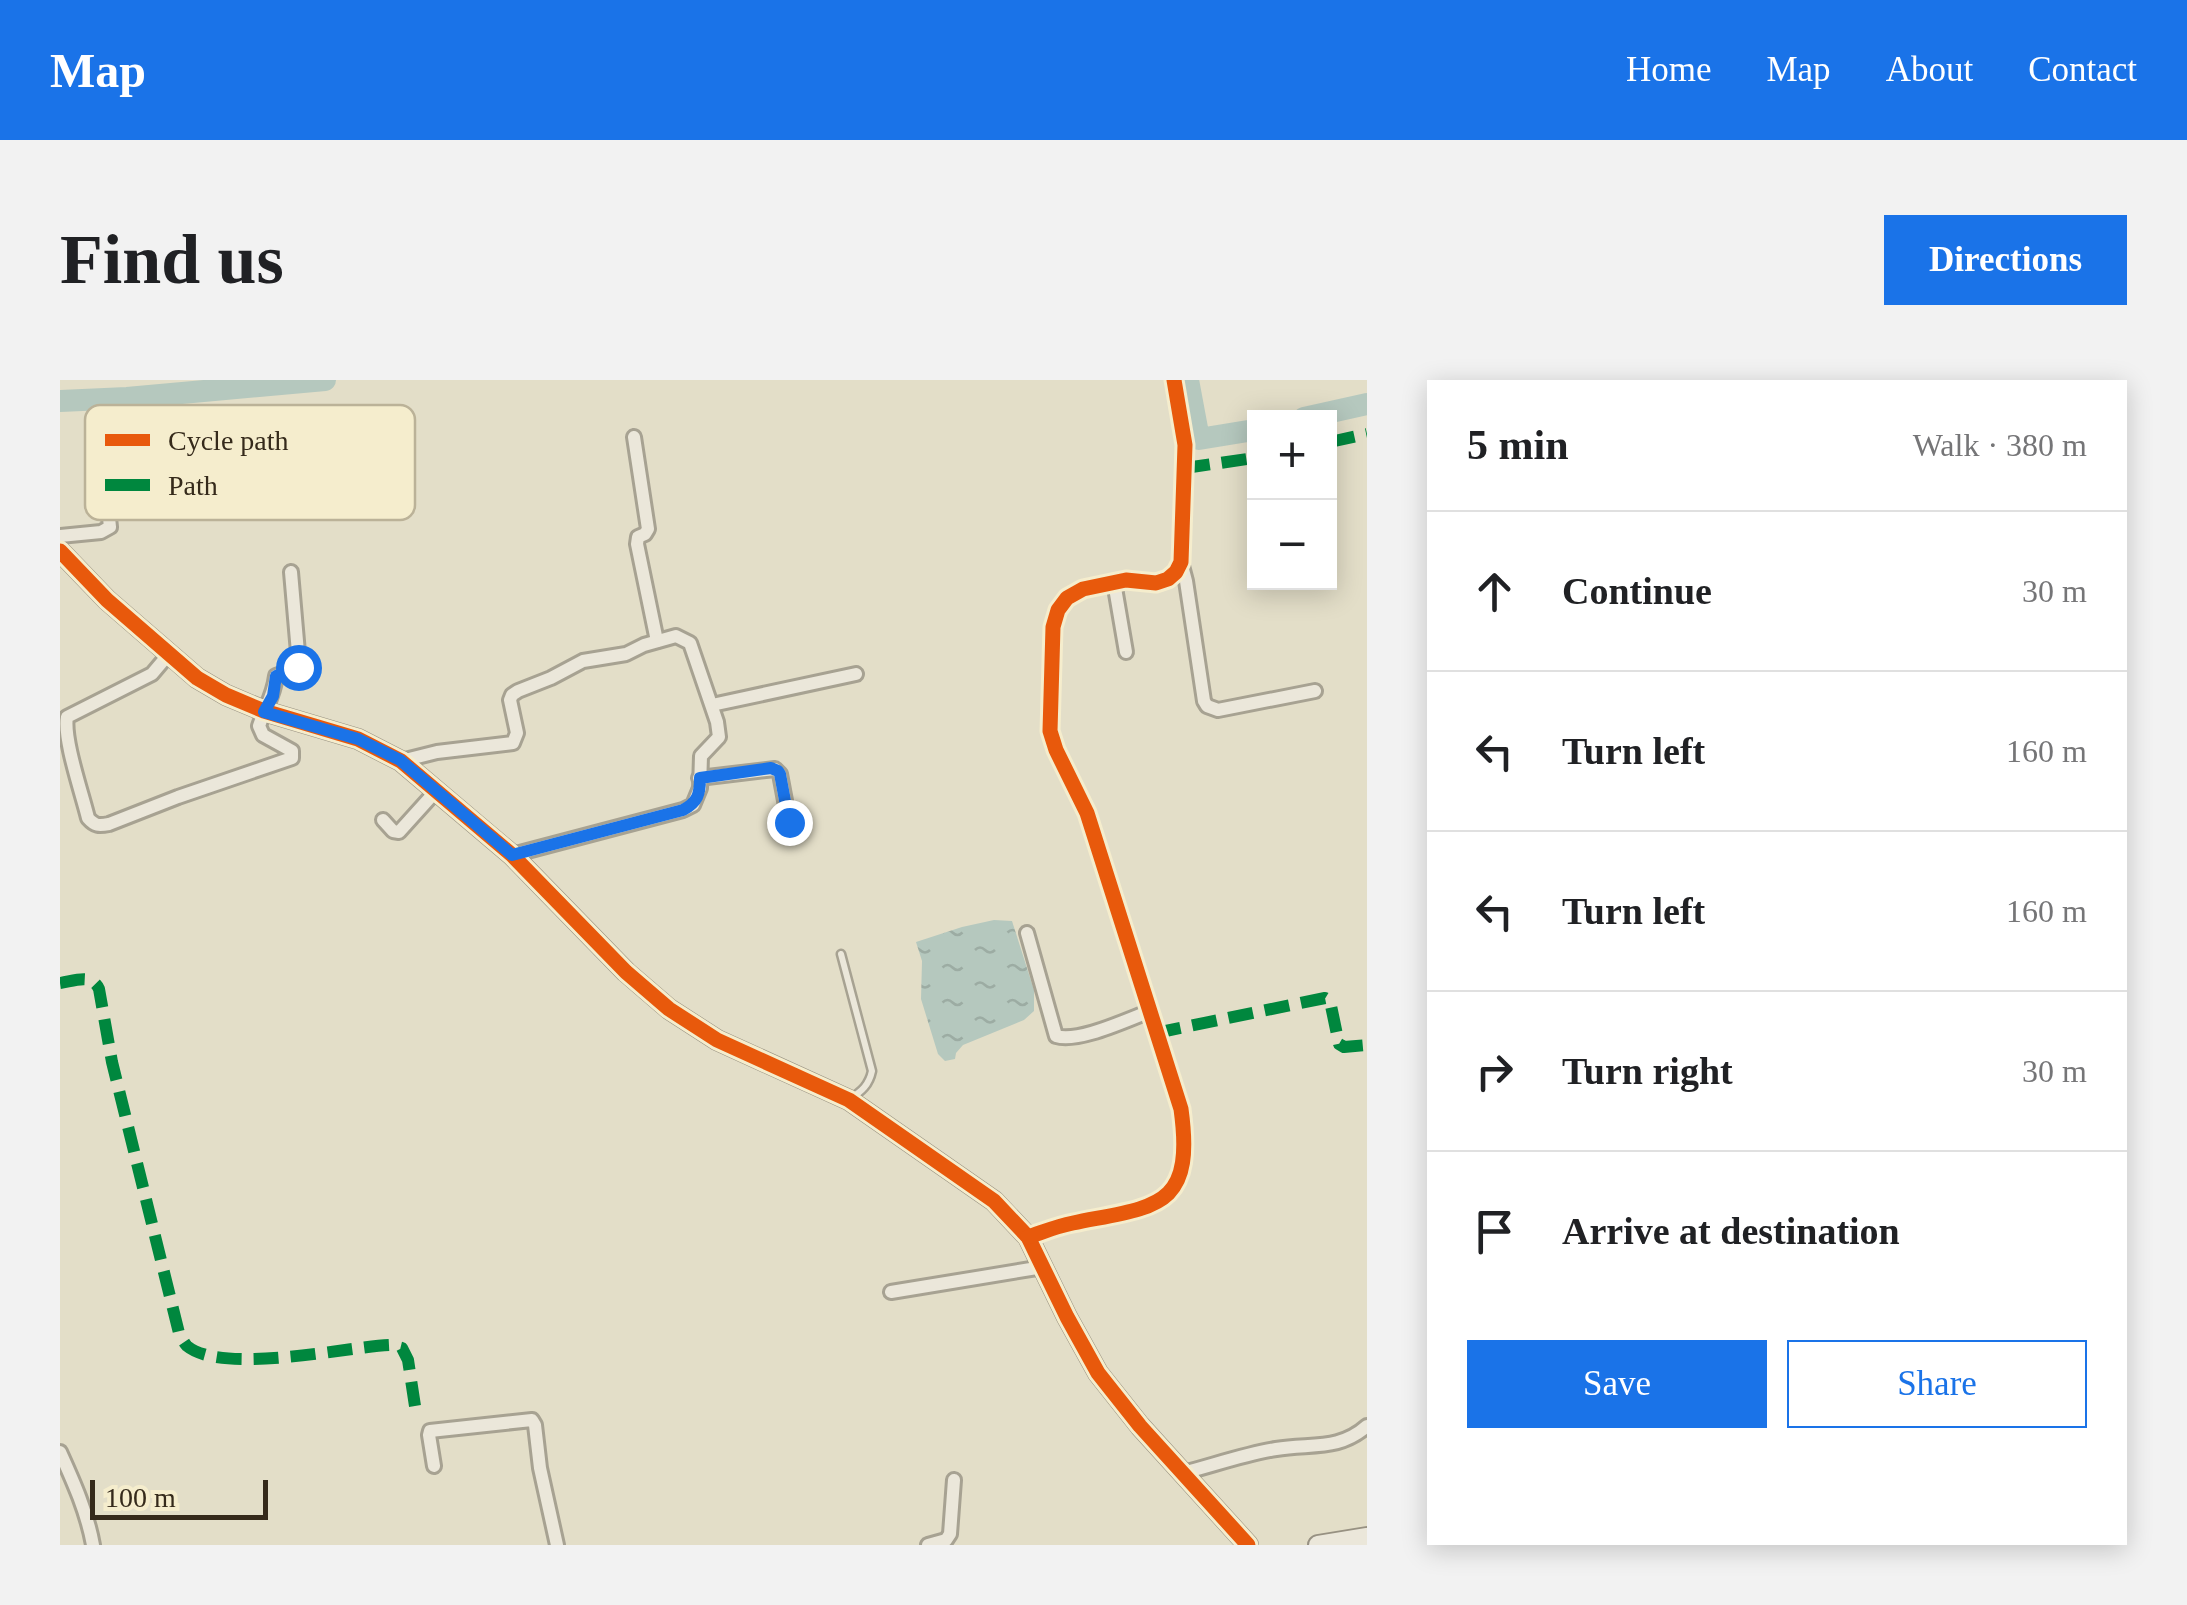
<!DOCTYPE html>
<meta charset="utf-8">
<style>
:root{--surface:#fff;--page:#f2f2f2;--text:#202124;--muted:#757577;--line:#e0e0e0;--accent:#1a73e8}
body{margin:0;font-family:"Times New Roman",serif;background:var(--page);color:var(--text)}
.controls{position:absolute;right:30px;top:30px;display:grid;overflow:hidden;border-radius:0px;box-shadow:0 5px 25px #0003}
.controls button{width:90px;height:90px;display:grid;place-items:center;padding:0;border:0;border-bottom:2px solid var(--line);background:var(--surface);color:var(--text);font:50px sans-serif}
.scale{position:absolute;left:30px;bottom:25px;width:178px;box-sizing:border-box;padding-left:10px;border:5px solid #352a1b;border-top:0;font-size:28px;line-height:35px;white-space:nowrap;color:#352a1b;-webkit-text-stroke:8px #f5edcd;paint-order:stroke}
.stop{position:absolute;width:30px;height:30px;margin:-22px;border:8px solid #1a73e8;border-radius:50%;background:#fff}
.stop.end{background:#1a73e8;border-color:#fff;box-shadow:0 2px 10px #0008}
.list{margin:0;padding:0;list-style:none}
h2{display:flex;justify-content:space-between;align-items:center;height:130px;margin:0;padding:0 40px;font-size:42px}
h2 small{font-size:32px;font-weight:400;color:var(--muted)}
.list li{display:grid;grid-template-columns:65px 1fr auto;gap:30px;align-items:center;box-sizing:border-box;height:160px;padding:0 40px;border-top:2px solid var(--line)}
.list b{display:block;font-size:38px;white-space:nowrap}
.list em{font-size:32px;font-style:normal;color:var(--muted)}
.actions{display:flex;gap:20px;padding:30px 40px}
.actions a{flex:1;padding:22px 0;border:2px solid var(--accent);border-radius:0px;text-align:center;font-size:35px;color:var(--accent)}
.actions .main{background:var(--accent);color:#fff}
.icon{flex:none;width:55px;height:55px;fill:none;stroke:currentColor;stroke-width:2;stroke-linecap:round;stroke-linejoin:round}
.map{position:relative;flex:none;width:1307px;height:1165px;overflow:hidden;border-radius:0px}
header{display:flex;align-items:center;gap:60px;box-sizing:border-box;height:140px;padding:0 50px;background:var(--accent);color:#fff}
header strong{font-size:48px}
nav{display:flex;gap:55px;margin-inline-start:auto;font-size:35px}
.intro{display:flex;align-items:center;justify-content:space-between;box-sizing:border-box;height:240px;padding:0 60px}
h1{margin:0;font-size:70px}
.button{padding:25px 45px;border-radius:0px;background:var(--accent);color:#fff;font-size:35px;font-weight:700}
main{display:flex;gap:60px;padding:0 60px}
aside{flex:1;background:var(--surface);border-radius:0px;box-shadow:0 5px 25px #0003}
.map>svg:first-child{display:block}
.water{fill:url(#water-ripples)}
.lines{fill:none;stroke-linecap:round;stroke-linejoin:round}
.river{stroke:#b5c8be;stroke-width:22}
.lane-casing{stroke:#a7a292;stroke-width:11}
.street-casing{stroke:#a7a292;stroke-width:18}
.secondary-casing{stroke:#979182;stroke-width:22}
.lane{stroke:#ebe7da;stroke-width:6}
.street{stroke:#ebe7da;stroke-width:12}
.secondary{stroke:#ebe7da;stroke-width:18}
.quiet{stroke:#00873e;stroke-width:12;stroke-dasharray:25 12;stroke-linecap:butt}
.cycleway-casing{stroke:#f5edcd;stroke-width:21}
.cycleway{stroke:#e8590c;stroke-width:15}
.route{stroke:#1a73e8;stroke-width:12}
.key{fill:#f5edcd;stroke:#bbb298;stroke-width:2.5}
.key-label{font-size:28px;fill:#352a1b}
</style>
<header>
<strong>Map</strong>
<nav><a>Home</a><a>Map</a><a>About</a><a>Contact</a></nav>
</header>
<div class="intro"><h1>Find us</h1><a class="button">Directions</a></div>
<main>
<div class="map">
<svg width="1307" height="1165" viewBox="0 0 1307 1165">
<defs>
<pattern id="water-ripples" width="26" height="14" patternUnits="userSpaceOnUse" patternTransform="scale(2.5)"><rect width="26" height="14" fill="#b5c8be"/><path d="M2 4q2-2 4 0t4 0M15 11q2-2 4 0t4 0" fill="none" stroke="#9caca3"/></pattern>
</defs>
<rect width="100%" height="100%" fill="#e3dec8"/>
<path class="water" d="M934,540L952,541L974,610V631L964,640L903,665L896,673L895,679L885,681L878,674L861,619L862,581L856,562L902,547Z"/>
<g class="lines">
<g class="river">
<path d="M1128,0L1139,59L1194,50"/>
<path d="M0,21L67,18L265,0"/>
<path d="M1244,38L1307,24"/>
</g>
<g class="lane-casing">
<path id="lane" d="M781,574L812,691C809,705 802,711 790,719"/>
</g>
<g class="street-casing">
<g id="street">
<path d="M574,57L588,149L585,154L578,157L577,164L597,261"/>
<path d="M0,156L41,152L50,147L40,52L48,47L97,42"/>
<path d="M1121,182L1126,201L1144,321L1147,326L1158,330L1255,311"/>
<path d="M1054,202L1066,272"/>
<path d="M108,275L92,294L7,337C3,359 22,413 28,438C35,446 39,446 49,444L118,417L232,378V371L203,355L199,346C205,328 214,315 216,296L235,289L239,284L231,192"/>
<path d="M652,325L796,294"/>
<path d="M341,381L377,372L453,363L457,353L450,320L452,315L458,311L491,298L523,281L566,274L584,265L616,256L630,263L657,342L659,357L641,376L640,408L633,425L623,430L452,475"/>
<path d="M639,398L715,389L720,394L729,442"/>
<path d="M323,440L333,451L339,452L376,411"/>
<path d="M967,553L996,656C1018,663 1066,640 1088,632"/>
<path d="M968,857C983,852 997,846 1013,843C1096,826 1135,830 1121,729L1027,433L996,370L990,351L993,247L998,230L1007,218L1023,209L1066,200L1096,203L1108,199L1116,192L1121,182L1125,65L1114,0"/>
<path d="M831,912L983,887"/>
<path d="M0,1072C14,1103 27,1132 33,1165"/>
<path d="M374,1086L369,1055L370,1051L472,1040L475,1045L480,1088L497,1165"/>
<path d="M1123,1093C1154,1085 1185,1074 1216,1069C1251,1063 1279,1071 1307,1046"/>
<path d="M868,1165L886,1160L890,1154L894,1100"/>
</g>
</g>
<g class="secondary-casing">
<g id="secondary">
<path d="M0,171L47,220L137,298L166,315L204,331L298,359L341,381L452,475L566,592L609,629L657,660L789,720L934,821L968,857L1007,937L1038,993L1080,1046L1188,1165"/>
<path d="M1258,1165L1307,1157"/>
</g>
</g>
<use href="#lane" class="lane"/>
<use href="#street" class="street"/>
<use href="#secondary" class="secondary"/>
<g class="quiet">
<path d="M1270,62L1307,54"/>
<path d="M1125,88L1194,78"/>
<path d="M0,603C14,601 32,593 39,609L52,682L119,953C120,956 125,964 127,966C162,995 286,967 330,965L342,968L348,980L355,1026"/>
<path d="M1096,653L1265,618L1270,621L1279,664L1284,667L1307,665"/>
</g>
<g class="cycleway-casing">
<g id="cycleway">
<path d="M0,171L47,220L137,298L166,315L204,331L298,359L341,381L452,475L566,592L609,629L657,660L789,720L934,821L968,857L1007,937L1038,993L1080,1046L1188,1165"/>
<path d="M968,857C983,852 997,846 1013,843C1096,826 1135,830 1121,729L1027,433L996,370L990,351L993,247L998,230L1007,218L1023,209L1066,200L1096,203L1108,199L1116,192L1121,182L1125,65L1114,0"/>
</g>
</g>
<use href="#cycleway" class="cycleway"/>
</g>
<g class="lines">
<path class="route" d="M238,287L216,296L213,316L204,332L298,359L340,380L452,475L623,430C638,422 640,414 640,398L711,388L718,391L720,394L729,442"/>
</g>
<rect x="25" y="25" width="330" height="115" rx="15" class="key"/>
<rect x="45" y="54" width="45" height="12" fill="#e8590c"/>
<rect x="45" y="99" width="45" height="12" fill="#00873e"/>
<g class="key-label">
<text x="108" y="70">Cycle path</text>
<text x="108" y="115">Path</text>
</g>
</svg>
<div class="controls">
<button>+</button>
<button>−</button>
</div>
<div class="scale">100 m</div>
<div class="stop" style="left:238px;top:287px"></div>
<div class="stop end" style="left:729px;top:442px"></div>
</div>
<aside>
<h2>5 min<small>Walk · 380 m</small></h2>
<ul class="list">
<li><svg class="icon" aria-label="ahead" viewBox="0 0 24 24"><path d="M12 20V5M6 11l6-6 6 6"/></svg><div><b>Continue</b></div><em>30 m</em></li>
<li><svg class="icon" aria-label="left" viewBox="0 0 24 24"><path d="M17 20v-9H6M10 6l-5 5 5 5"/></svg><div><b>Turn left</b></div><em>160 m</em></li>
<li><svg class="icon" aria-label="left" viewBox="0 0 24 24"><path d="M17 20v-9H6M10 6l-5 5 5 5"/></svg><div><b>Turn left</b></div><em>160 m</em></li>
<li><svg class="icon" aria-label="right" viewBox="0 0 24 24"><path d="M7 20v-9h11M14 6l5 5-5 5"/></svg><div><b>Turn right</b></div><em>30 m</em></li>
<li><svg class="icon" aria-label="arrive" viewBox="0 0 24 24"><path d="M6 21V4h12l-3 4 3 4H6"/></svg><div><b>Arrive at destination</b></div></li>
</ul>
<div class="actions"><a class="main">Save</a><a>Share</a></div>
</aside>
</main>
